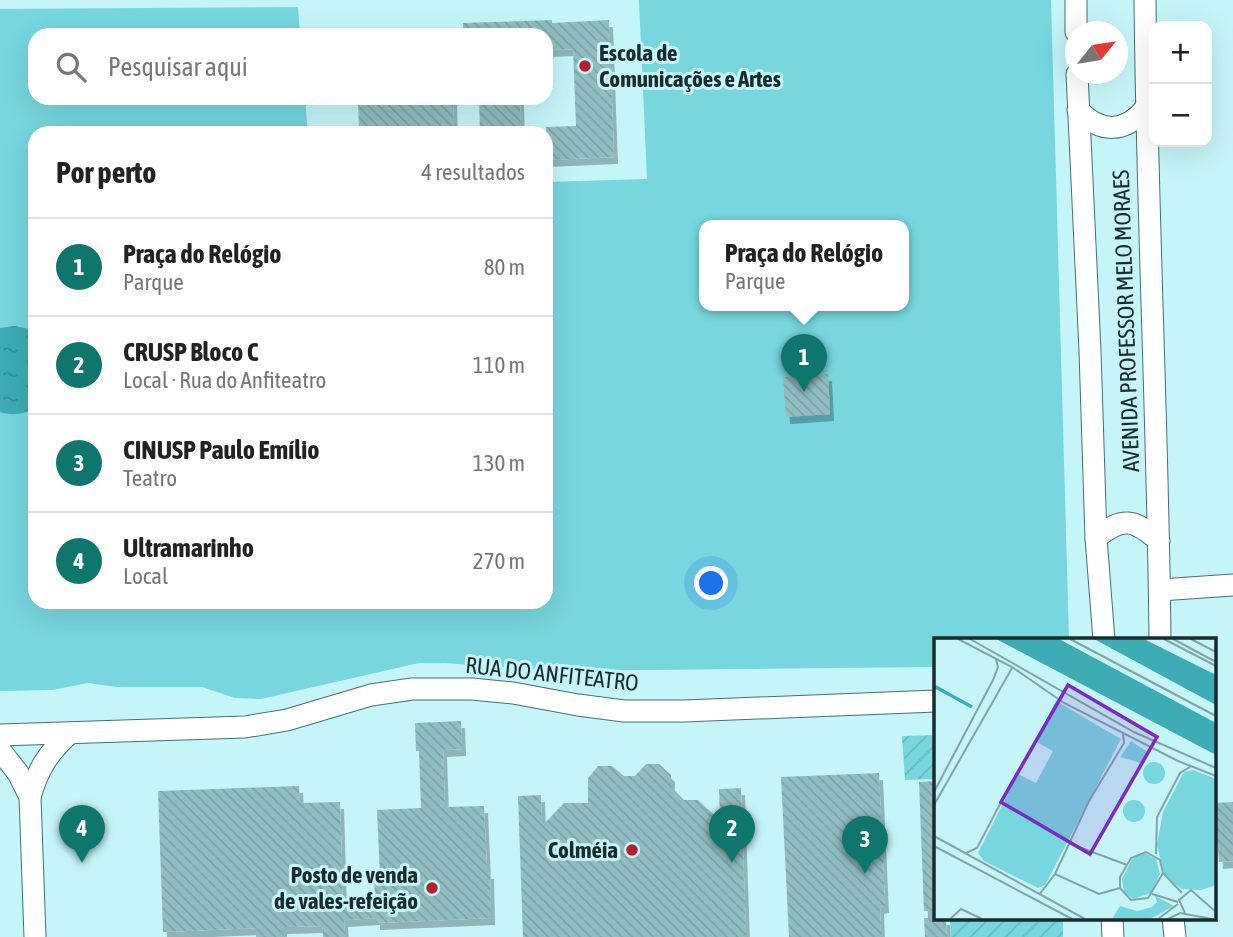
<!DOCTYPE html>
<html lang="pt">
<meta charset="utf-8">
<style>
:root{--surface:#fff;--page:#f2f2f2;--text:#222;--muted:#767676;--line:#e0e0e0;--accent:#0f766e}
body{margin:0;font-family:"Asap Condensed",sans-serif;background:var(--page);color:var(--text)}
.controls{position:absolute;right:21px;top:21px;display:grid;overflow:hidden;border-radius:14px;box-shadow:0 7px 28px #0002}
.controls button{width:63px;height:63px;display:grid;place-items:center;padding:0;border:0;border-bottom:2px solid var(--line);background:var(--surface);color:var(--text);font:35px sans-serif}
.compass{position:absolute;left:1065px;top:21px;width:63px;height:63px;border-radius:50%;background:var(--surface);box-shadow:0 7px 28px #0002;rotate:60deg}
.you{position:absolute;left:712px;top:584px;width:24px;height:24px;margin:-18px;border:5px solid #fff;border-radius:50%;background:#1a73e8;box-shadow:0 0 0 10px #1a73e833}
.badge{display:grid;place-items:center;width:46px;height:46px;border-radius:50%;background:var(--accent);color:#fff;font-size:23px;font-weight:700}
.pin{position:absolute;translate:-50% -58px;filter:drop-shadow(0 2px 4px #0008)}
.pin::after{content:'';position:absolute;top:37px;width:24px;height:21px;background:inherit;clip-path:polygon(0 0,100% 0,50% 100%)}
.popup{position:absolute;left:699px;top:220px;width:210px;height:91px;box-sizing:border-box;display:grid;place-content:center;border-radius:14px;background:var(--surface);filter:drop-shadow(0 2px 5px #0005);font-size:23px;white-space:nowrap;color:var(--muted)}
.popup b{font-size:26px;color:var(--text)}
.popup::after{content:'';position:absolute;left:50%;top:100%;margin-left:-14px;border:14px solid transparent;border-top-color:var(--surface)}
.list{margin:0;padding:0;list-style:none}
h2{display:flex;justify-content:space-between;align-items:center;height:91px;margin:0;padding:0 28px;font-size:30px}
h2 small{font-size:23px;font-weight:400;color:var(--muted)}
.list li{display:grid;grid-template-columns:46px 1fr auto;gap:21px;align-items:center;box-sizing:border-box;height:98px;padding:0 28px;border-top:2px solid var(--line)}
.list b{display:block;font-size:26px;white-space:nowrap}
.list p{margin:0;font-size:23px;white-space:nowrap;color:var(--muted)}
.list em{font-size:23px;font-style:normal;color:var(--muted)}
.icon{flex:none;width:38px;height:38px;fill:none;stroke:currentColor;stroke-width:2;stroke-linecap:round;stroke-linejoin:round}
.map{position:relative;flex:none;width:1233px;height:937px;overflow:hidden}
.search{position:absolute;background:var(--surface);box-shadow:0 7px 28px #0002;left:28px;top:28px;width:525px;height:77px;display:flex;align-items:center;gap:18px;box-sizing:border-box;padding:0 24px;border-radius:21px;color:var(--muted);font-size:26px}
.panel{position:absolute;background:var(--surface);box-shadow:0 7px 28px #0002;left:28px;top:126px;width:525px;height:483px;border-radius:21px}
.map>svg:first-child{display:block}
.park{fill:#77d6de;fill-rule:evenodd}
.garden{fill:url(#garden-furrows)}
.water{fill:url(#water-ripples)}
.building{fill:url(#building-back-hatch);filter:url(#shadow)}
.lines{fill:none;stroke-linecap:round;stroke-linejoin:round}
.minor-casing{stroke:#446f73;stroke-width:23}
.minor{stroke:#fff;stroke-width:21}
.poi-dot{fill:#b2212d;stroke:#c6f5f9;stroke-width:2.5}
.labels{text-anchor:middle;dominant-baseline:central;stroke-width:6;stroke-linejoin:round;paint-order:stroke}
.poi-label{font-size:23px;font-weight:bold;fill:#192b2d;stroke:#c6f5f9;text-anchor:end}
.street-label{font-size:23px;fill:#192b2d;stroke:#c6f5f9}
.inset-river{fill:none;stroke:#3dacb5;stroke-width:3.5}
.inset-road{fill:none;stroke:#81a4a7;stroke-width:2}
.view{fill:#7b2cbf;fill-opacity:0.15;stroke:#7b2cbf;stroke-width:3.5}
.inset-edge{fill:none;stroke:#192b2d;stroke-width:3.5}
</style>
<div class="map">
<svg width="1233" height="937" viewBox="0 0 1233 937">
<defs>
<pattern id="garden-furrows" width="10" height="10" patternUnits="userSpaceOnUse" patternTransform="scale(1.75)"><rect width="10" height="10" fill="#77d6de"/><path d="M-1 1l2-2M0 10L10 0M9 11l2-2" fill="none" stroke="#66b8bf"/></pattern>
<pattern id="water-ripples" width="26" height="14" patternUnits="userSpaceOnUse" patternTransform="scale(1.75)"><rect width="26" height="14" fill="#3dacb5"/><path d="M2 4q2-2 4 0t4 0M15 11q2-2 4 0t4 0" fill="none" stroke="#328c94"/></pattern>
<pattern id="building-back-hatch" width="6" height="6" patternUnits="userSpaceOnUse" patternTransform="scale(1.75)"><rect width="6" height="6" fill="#91bec2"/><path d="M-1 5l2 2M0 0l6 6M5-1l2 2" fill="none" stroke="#7ca3a7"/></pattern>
<filter id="shadow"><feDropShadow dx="4" dy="7" stdDeviation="0" flood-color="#0004"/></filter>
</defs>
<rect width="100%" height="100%" fill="#c6f5f9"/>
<path class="park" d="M639,0H1051L1069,639L936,640L935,667L560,671L444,663H419L261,699L235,698L202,687H117L88,683L52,690L0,691V9L298,7L300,35H35V98H305L308,133H35V602H546V182L647,179ZM704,226H904V306H704Z"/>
<g class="garden">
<path d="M935,735V779L905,780L902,736Z"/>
<path d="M950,918H1063V937H951Z"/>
</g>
<path class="water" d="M15,326L30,329L35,332V409C23,414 12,416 0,412V328Z"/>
<g class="building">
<path d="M552,20V23L609,20L614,157L546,160V127L576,126L573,49L546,50V35H463V23Z"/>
<path d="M358,98H453L454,133H359Z"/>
<path d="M479,98H520L521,133H480Z"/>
<path d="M828,374L830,414L786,417L783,377Z"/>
<path d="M461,721L462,749L443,750L445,807L484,806L487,872H490L491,918L376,923V918L344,920L345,937H323L322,926L283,927V937H256V928L163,932L158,791L299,786L300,803L340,802L343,902L375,900L374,877L380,876L377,810L421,808L419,751H416L415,723Z"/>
<path d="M646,764H659L671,775V787L684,800H698L720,820L719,789L741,788L746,937H523L518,796L541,795L542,826L564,803H588V778L598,766H612L624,776H635Z"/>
<path d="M879,773L885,906L880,907L881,937H789L781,777Z"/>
<path d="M935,781V911H924L919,782Z"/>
<path d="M1233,802V861L1219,862L1215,803Z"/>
<path d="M924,918H946L947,937H925Z"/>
</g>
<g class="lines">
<g class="minor-casing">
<g id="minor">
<path d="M1145,0C1147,213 1158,426 1160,640"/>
<path d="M1076,32V0"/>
<path d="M1077,74L1090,351L1096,538L1104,640"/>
<path d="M1078,110C1101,134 1125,133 1146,108"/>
<path d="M1096,538C1123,516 1134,519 1159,541"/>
<path d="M1160,590L1233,585"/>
<path d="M0,735L245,727L287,720L371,695L412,689H472L513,693L578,705L624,711H684L936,701"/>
<path d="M0,750L18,773L30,797"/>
<path d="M1112,918L1113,937"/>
<path d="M1173,918L1175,937"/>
<path d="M35,937L30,797C38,769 48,753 69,734"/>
</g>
</g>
<use href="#minor" class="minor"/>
</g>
<g class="poi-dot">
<circle cx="585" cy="66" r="7"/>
<circle cx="632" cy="850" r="7"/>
<circle cx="432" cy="888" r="7"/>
</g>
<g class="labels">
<g class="poi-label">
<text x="599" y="53" text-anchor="start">Escola de<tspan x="599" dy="26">Comunicações e Artes</tspan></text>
<text x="618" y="850">Colméia</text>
<text x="418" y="875">Posto de venda<tspan x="418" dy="26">de vales-refeição</tspan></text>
</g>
<g class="street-label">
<text transform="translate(1126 321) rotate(-92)">AVENIDA PROFESSOR MELO MORAES</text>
<text transform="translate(552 674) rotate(6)">RUA DO ANFITEATRO</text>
</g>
</g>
<g transform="translate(934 638)">
<rect width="282" height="282" fill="#c6f5f9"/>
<path d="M221,258L240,268L216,281H178L186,268L203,273L218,269L223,264Z" fill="#77d6de"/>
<path d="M122,63L187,101L111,247L104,250L50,223L44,215L84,136L102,145L119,113L101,103ZM259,132L282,141V247L267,252L248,251L231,239L223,207L229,174L250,134ZM211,215L222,221L226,236L217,255L199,261L190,254L188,241L198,221Z" fill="#77d6de"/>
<path d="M197,103L215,115L210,126L186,119ZM209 135a11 11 0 1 1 22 0a11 11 0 1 1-22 0ZM189 173a11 11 0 1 1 22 0a11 11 0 1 1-22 0Z" fill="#77d6de"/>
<path d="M62,1H125L282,85V117ZM160,1H210L282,37V67Z" fill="#3dacb5"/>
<path class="inset-river" d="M0,48L38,69"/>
<path class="inset-road" d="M24,1L78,29L130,65L244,123L282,138M36,1L200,94L282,130M136,1L282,78M230,1L282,28M239,1L282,24M257,1L282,14M0,154L59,42L64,29L62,21M0,167L78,30M0,198L151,281M137,206L193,227M0,208L138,281M212,214L226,222L229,235L214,260L197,262L186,250V239L197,220ZM32,215L43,210L78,143M222,216L223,179L246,135L256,129M229,235L248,255M121,236L165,256L186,250M218,256L244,264M105,257L121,236L155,163L190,105L189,96M251,275L245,262L257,252L282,274M16,281L27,271L48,281M224,281L244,266M234,281L246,275L278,281"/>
<path class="view" d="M134,47L223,99L156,216L67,164Z"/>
<rect width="282" height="282" class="inset-edge"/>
</g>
</svg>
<div class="controls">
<button>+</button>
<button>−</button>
</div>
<svg class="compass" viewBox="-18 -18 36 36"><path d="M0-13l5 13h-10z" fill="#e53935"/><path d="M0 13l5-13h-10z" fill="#767676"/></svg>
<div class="you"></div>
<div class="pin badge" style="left:804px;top:392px">1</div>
<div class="popup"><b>Praça do Relógio</b>Parque</div>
<div class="pin badge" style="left:732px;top:863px">2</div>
<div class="pin badge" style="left:865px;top:874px">3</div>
<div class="pin badge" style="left:82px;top:863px">4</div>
<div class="search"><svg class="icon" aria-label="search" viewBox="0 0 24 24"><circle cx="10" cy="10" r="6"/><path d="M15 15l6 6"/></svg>Pesquisar aqui</div>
<section class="panel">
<h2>Por perto<small>4 resultados</small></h2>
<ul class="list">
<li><span class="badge">1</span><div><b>Praça do Relógio</b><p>Parque</p></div><em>80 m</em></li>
<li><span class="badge">2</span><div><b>CRUSP Bloco C</b><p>Local · Rua do Anfiteatro</p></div><em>110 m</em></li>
<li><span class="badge">3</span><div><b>CINUSP Paulo Emílio</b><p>Teatro</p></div><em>130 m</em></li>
<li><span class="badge">4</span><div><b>Ultramarinho</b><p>Local</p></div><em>270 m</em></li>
</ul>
</section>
</div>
